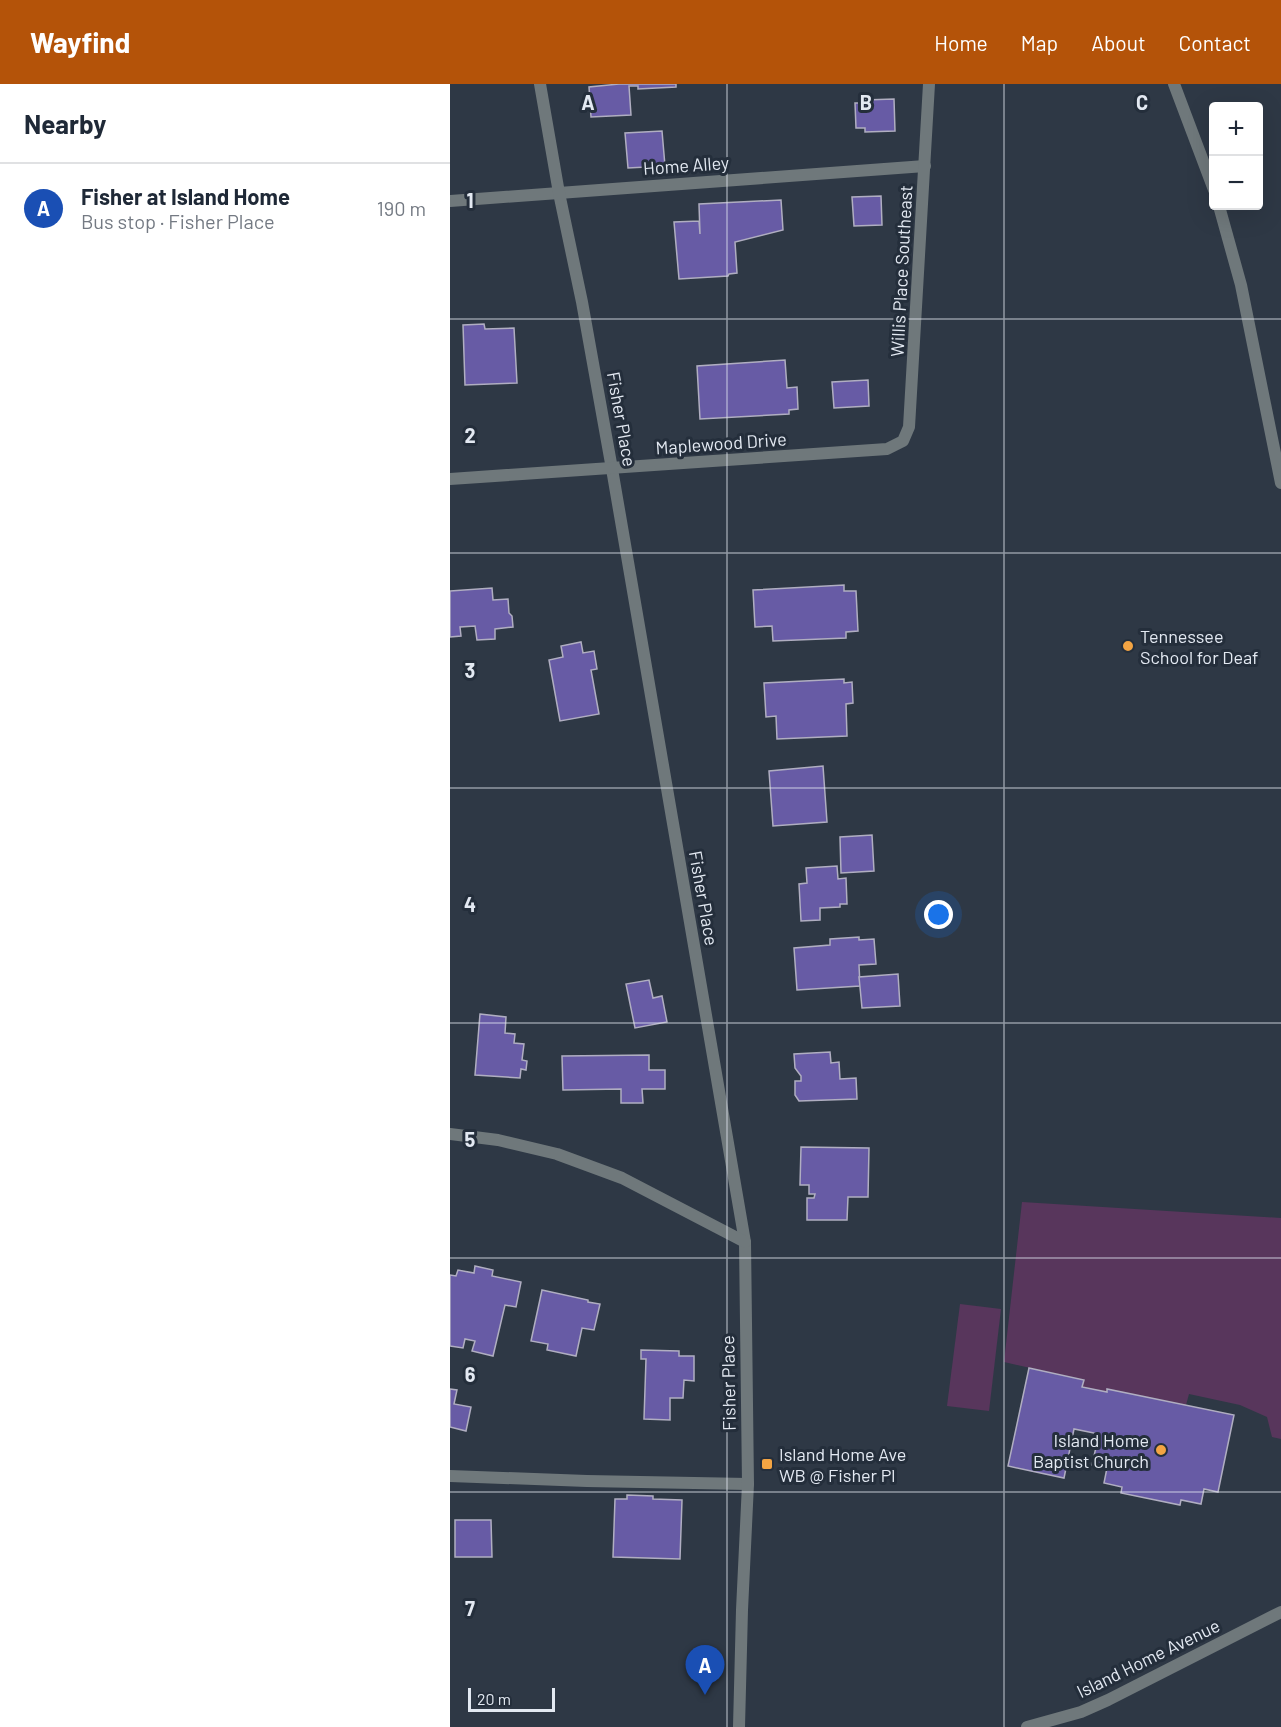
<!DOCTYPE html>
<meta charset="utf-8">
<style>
:root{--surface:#fff;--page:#f2f2f3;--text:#1f2937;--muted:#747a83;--line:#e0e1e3;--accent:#b45309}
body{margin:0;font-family:Barlow,sans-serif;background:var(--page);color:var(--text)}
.controls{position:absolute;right:18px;top:18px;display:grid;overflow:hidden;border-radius:6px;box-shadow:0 6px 24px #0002}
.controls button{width:54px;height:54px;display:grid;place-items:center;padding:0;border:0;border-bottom:2px solid var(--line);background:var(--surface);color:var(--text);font:30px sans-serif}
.scale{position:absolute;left:18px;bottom:15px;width:87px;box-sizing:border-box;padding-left:6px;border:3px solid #e3e9f2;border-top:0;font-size:16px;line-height:21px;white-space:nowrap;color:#e3e9f2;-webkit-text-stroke:4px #242e3b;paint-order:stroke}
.you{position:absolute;left:489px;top:831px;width:21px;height:21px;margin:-15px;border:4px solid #fff;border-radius:50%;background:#1a73e8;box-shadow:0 0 0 9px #1a73e833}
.badge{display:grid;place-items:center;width:39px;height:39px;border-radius:50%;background:var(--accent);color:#fff;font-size:20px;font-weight:700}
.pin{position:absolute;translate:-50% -50px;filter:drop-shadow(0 2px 3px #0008)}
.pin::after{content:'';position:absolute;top:32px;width:21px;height:18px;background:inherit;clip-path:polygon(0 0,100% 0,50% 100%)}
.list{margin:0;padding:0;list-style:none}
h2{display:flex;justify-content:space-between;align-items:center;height:78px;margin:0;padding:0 24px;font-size:26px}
h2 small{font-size:20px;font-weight:400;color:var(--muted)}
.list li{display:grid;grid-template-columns:39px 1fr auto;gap:18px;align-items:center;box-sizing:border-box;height:90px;padding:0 24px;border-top:2px solid var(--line)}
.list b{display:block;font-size:22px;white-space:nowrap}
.list p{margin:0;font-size:20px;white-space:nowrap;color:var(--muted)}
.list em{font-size:20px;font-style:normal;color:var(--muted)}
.map{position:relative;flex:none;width:831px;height:1643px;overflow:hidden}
header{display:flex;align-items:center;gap:36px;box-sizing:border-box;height:84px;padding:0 30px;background:var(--accent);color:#fff}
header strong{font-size:28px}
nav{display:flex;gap:33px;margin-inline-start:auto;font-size:21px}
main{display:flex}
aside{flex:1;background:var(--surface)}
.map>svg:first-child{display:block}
.green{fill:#58365c}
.building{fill:#675ba5;stroke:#b0aec1;stroke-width:1.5}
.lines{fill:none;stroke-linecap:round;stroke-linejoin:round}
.service{stroke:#6f787b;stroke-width:12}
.minor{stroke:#6f787b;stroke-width:12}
.tertiary{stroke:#6f787b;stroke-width:12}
.grid{fill:none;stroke:#e3e9f2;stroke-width:1.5;stroke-opacity:0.55}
.poi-dot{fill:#f3a443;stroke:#242e3b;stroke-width:2}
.labels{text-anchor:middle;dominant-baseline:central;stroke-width:6;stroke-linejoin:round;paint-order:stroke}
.street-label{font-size:18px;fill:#e3e9f2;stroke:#242e3b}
.poi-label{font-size:18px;fill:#e3e9f2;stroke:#242e3b;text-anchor:start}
.grid-label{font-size:20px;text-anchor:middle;font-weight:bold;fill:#e3e9f2;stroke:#242e3b;stroke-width:6;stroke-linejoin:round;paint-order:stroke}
</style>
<header>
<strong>Wayfind</strong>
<nav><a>Home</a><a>Map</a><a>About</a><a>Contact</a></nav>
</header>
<main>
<aside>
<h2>Nearby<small></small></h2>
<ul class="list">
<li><span class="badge" style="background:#1a4fb4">A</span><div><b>Fisher at Island Home</b><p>Bus stop · Fisher Place</p></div><em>190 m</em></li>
</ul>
</aside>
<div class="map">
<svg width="831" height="1643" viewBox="0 0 831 1643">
<rect width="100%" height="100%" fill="#2e3845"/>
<g class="green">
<path d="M572,1118L831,1134V1355L822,1353L817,1333L790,1321L739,1310L736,1321L657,1305V1308L632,1303L634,1296L554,1278Z"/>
<path d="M510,1220L551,1225L539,1327L497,1322Z"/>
</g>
<g class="building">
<path d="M169,0H226V3L188,5V2H179L181,31L141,33L139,3Z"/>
<path d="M444,15L445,47L415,48V44H406L405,19H414V16Z"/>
<path d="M212,47L215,82L178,84L175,49Z"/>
<path d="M431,112L432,141L404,142L402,113Z"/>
<path d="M331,116L333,146L285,158L287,189L279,190L278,192L229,195L224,138L249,137L250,150L249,120Z"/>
<path d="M34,240L35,245L64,244L67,299L15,301L13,241Z"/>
<path d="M335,276L337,304L347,303L348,325L339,326V330L250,335L247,282Z"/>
<path d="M418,296L419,322L384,324L382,298Z"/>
<path d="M394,501V507H406L408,547L396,548V554L323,557L322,542L305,543L303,506Z"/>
<path d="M42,504L43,516L58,515L59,529L62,532L63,543L45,545V555L27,556L25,542L10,543L11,552L0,553V507Z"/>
<path d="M131,558L133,569L144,567L147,585L141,586L149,630L110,637L99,576L113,573L111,562Z"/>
<path d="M394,595V599L402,598L403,619L396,620L397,652L327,655L326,632L316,633L314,599Z"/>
<path d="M373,682L377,738L323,742L319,687Z"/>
<path d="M422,751L424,787L391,789L390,753Z"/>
<path d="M387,782L388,795L396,794L397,820H390V823L370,824V836L351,837L349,800L357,799L356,784Z"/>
<path d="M409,853V856L424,855L426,880L409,881L410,902L347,906L344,864L380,861V855Z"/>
<path d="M448,890L450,922L412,924L409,893Z"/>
<path d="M199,896L203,914L212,912L217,938L185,944L176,900Z"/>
<path d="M30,930L56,933L55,949L65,950L64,959L74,960L72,976L77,977L76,986L71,985L70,994L25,991Z"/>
<path d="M380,968L381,979L389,978L390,995L406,994L407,1015L349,1017L345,1011V997H351V992L345,984L344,970Z"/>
<path d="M199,971V986H215V1005H192L193,1019H171V1005L113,1006L112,972Z"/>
<path d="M351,1063L419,1064L418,1113H398L397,1136H357V1114H364L365,1110H359V1101H350Z"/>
<path d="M25,1182L43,1186L42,1192L71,1198L66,1223L55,1221L43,1272L22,1267L25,1257L15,1255L13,1264L0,1262V1191L6,1192L8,1186L24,1189Z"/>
<path d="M92,1206L138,1216V1218L150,1220L144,1246L132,1244L126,1272L97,1266L98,1260L81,1257Z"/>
<path d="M191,1266L229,1267V1272H244V1297L234,1296L233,1314H220V1336L194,1335L196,1275H191Z"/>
<path d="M579,1284L634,1296L632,1303L657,1308V1305L784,1331L768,1408L754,1405L751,1420L731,1416L730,1421L671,1409L672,1403L654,1399L657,1384L642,1381L649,1350L624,1345L614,1394L558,1382Z"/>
<path d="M0,1305L7,1306L4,1320L21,1323L16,1347L0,1343Z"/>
<path d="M177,1411L203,1412V1415L232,1416L230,1475L163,1473L165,1415H177Z"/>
<path d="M5,1436H41L42,1473H5Z"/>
</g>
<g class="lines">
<g class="service">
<path d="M0,117L475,82"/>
<path d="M0,1392L137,1397L298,1400"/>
</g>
<g class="minor">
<path d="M90,0L109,109L132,218L162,385L295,1158L298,1400L292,1526L289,1643"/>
<path d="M724,0L764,106"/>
<path d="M769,122L791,201L831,399"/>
<path d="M0,395L437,365L453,357L459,343L479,0"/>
<path d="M0,1050L48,1056L107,1070L172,1094L295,1158"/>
</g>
<path class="tertiary" d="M577,1643L631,1628L658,1616L831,1528"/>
</g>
<path class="grid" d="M277,0V1643M554,0V1643M0,235H831M0,469H831M0,704H831M0,939H831M0,1174H831M0,1408H831"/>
<g class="poi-dot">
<circle cx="678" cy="562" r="6"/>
<circle cx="711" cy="1366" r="6"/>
<rect x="311" y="1374" width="12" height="12" rx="3"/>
</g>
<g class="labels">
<g class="street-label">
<text transform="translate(236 81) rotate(-4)">Home Alley</text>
<text transform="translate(451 187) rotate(-87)">Willis Place Southeast</text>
<text transform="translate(172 335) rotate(80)">Fisher Place</text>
<text transform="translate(271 359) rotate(-4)">Maplewood Drive</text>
<text transform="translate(254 814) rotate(80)">Fisher Place</text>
<text transform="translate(278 1299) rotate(-91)">Fisher Place</text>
<text transform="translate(698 1574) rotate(-26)">Island Home Avenue</text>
</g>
<g class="poi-label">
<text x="690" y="552">Tennessee<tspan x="690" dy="21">School for Deaf</tspan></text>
<text x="699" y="1356" text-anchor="end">Island Home<tspan x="699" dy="21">Baptist Church</tspan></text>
<text x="329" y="1370">Island Home Ave<tspan x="329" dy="21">WB @ Fisher Pl</tspan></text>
</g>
</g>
<g class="grid-label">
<text x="138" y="26">A</text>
<text x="416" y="26">B</text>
<text x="692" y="26">C</text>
<text x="20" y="124">1</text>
<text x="20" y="359">2</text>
<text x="20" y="594">3</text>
<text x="20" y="828">4</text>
<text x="20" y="1063">5</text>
<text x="20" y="1298">6</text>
<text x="20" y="1532">7</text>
</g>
</svg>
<div class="controls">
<button>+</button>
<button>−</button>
</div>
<div class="scale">20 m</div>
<div class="you"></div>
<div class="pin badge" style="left:255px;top:1611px;background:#1a4fb4">A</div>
</div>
</main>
